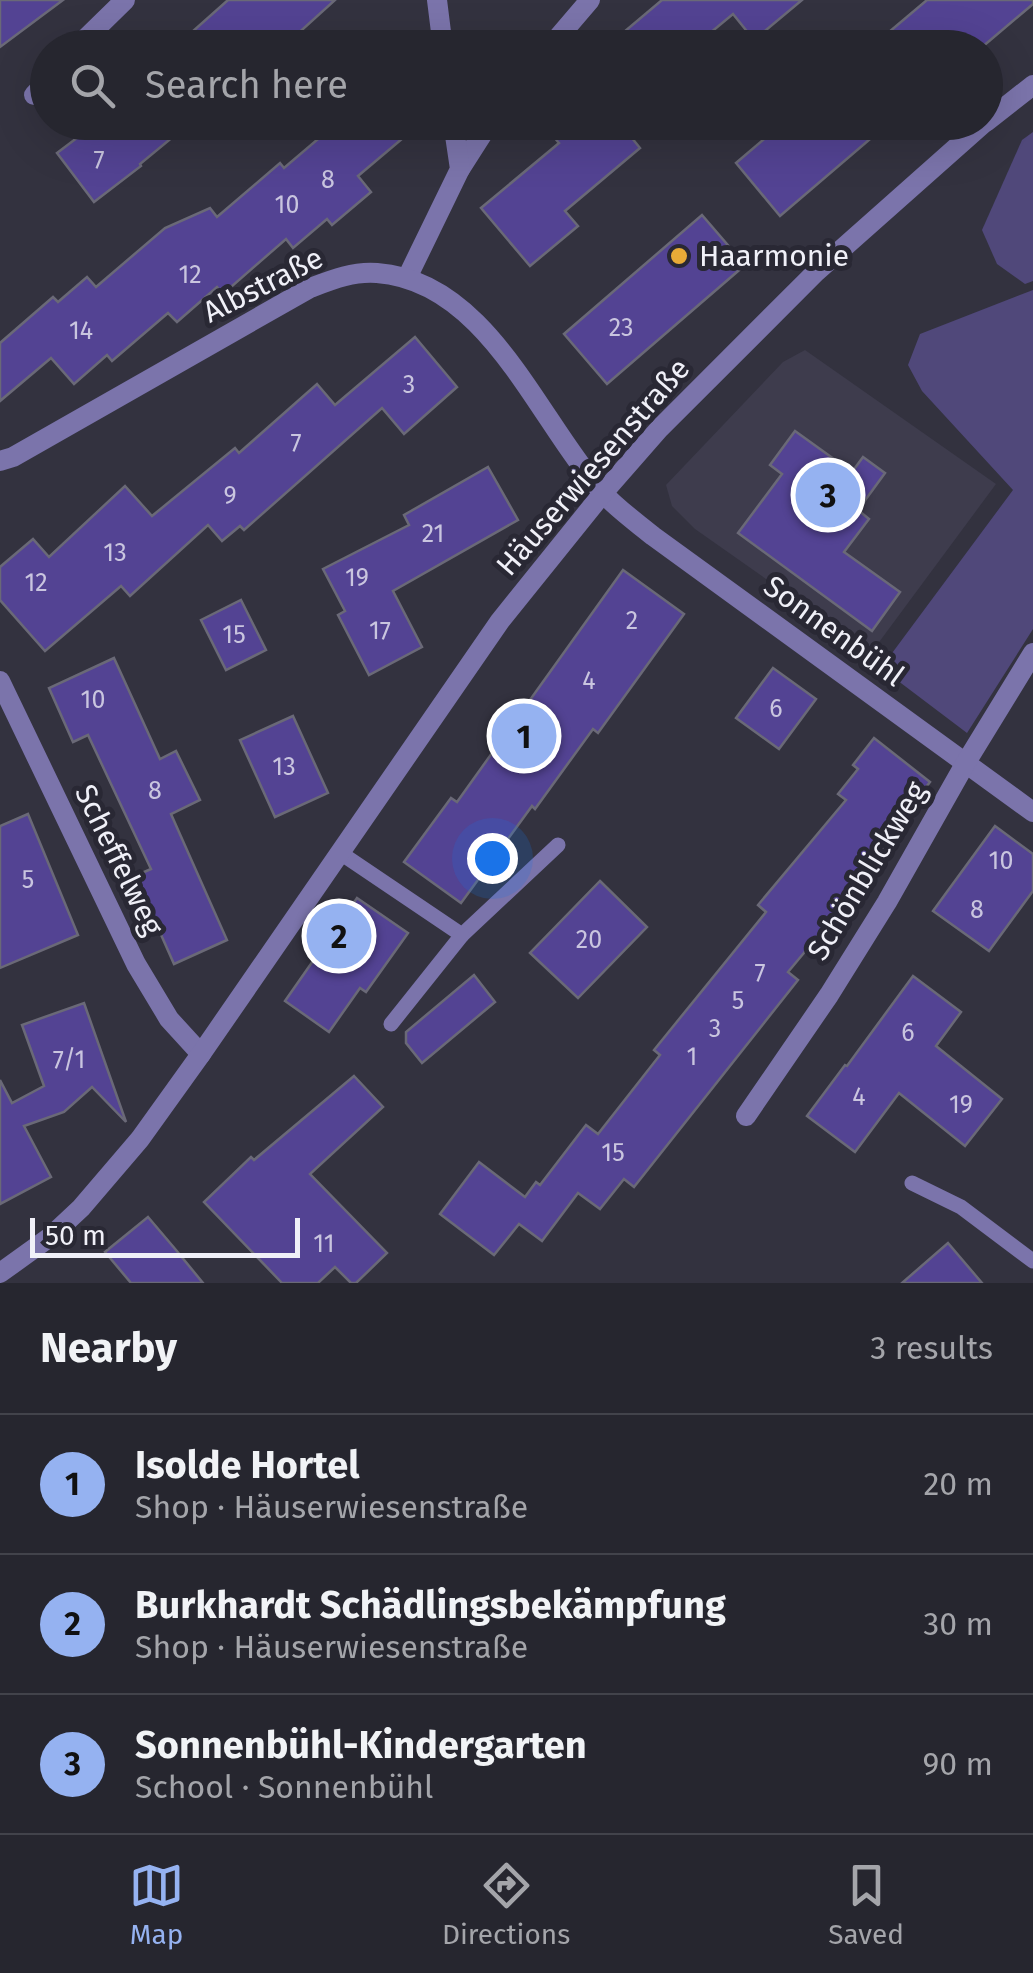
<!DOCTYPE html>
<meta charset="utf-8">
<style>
:root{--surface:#26262f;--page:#2e2e37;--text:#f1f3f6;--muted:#a4a5aa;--line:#42434b;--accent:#95b2f1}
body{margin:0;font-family:"Fira Sans",sans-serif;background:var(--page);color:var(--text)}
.scale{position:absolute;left:30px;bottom:25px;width:270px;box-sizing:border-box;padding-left:10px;border:5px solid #f0f0f8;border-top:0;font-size:28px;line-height:35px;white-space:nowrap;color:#f0f0f8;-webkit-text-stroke:8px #292834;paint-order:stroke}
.you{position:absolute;left:492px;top:858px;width:35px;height:35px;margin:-25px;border:8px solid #fff;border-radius:50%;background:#1a73e8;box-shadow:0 0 0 15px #1a73e833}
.badge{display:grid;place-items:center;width:65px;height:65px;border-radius:50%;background:var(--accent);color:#111;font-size:32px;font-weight:700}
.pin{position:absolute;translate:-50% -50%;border:5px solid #fff;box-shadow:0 2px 10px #0006}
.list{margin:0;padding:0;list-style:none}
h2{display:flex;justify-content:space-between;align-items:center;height:130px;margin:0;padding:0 40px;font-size:42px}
h2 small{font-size:32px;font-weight:400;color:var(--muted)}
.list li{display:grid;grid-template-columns:65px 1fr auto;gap:30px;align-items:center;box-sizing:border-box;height:140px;padding:0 40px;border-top:2px solid var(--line)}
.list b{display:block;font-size:38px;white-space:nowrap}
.list p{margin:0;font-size:32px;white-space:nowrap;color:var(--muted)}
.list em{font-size:32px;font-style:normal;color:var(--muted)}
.icon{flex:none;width:55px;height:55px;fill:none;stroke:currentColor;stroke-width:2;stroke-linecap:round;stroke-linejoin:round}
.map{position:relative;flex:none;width:1033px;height:1283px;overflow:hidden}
.search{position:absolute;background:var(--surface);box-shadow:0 10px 40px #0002;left:30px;right:30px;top:30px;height:110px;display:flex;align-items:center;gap:25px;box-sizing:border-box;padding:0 35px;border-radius:55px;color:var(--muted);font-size:38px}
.sheet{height:550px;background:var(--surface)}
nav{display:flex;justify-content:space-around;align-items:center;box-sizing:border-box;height:140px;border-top:2px solid var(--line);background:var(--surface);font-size:28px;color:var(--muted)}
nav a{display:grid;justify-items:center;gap:5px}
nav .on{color:var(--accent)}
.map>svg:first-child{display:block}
.built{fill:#3e3c4d}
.green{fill:#50487a}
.building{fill:#534393;stroke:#6a6977;stroke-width:2.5}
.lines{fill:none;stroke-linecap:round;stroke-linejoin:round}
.service{stroke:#7b74ab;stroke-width:15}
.minor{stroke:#7b74ab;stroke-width:20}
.poi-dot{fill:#e8ab37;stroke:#292834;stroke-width:4}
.labels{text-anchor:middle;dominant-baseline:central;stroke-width:10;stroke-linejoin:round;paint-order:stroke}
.number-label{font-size:25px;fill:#c9c5df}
.poi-label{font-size:30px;fill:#f0f0f8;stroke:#292834;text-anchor:start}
.street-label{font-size:30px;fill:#f0f0f8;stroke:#292834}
</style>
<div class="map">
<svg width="1033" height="1283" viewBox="0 0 1033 1283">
<rect width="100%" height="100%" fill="#33323f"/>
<path class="built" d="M805,350L996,484L871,653L695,529L672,506L666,485L783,362Z"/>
<g class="green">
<path d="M1033,132V281L1025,284L997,264L982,230L1022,140Z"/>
<path d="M1033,290V629L967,733L881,668L1013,490L922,391L908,365L920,334Z"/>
</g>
<g class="building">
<path d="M0,0H63L0,47Z"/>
<path d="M228,0H335L282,48H174Z"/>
<path d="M662,0H802L754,40L733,14L692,48H605Z"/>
<path d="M927,0H1033V4L981,48H870Z"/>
<path d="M98,122H191L140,164L141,166L94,202L57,153Z"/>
<path d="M338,122H422L358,176L371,192L332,225L327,219L293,248L286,239L223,294L217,287L177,322L168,313L112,361L107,355L74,384L51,358L0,401V343L53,297L58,302L87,277L96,287L165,228L210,208L217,217L280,163L284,168Z"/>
<path d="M541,122H619L640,148L565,211L578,226L530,266L481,208L559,143Z"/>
<path d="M784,122H890L780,216L736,163Z"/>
<path d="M702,215L745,265L607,384L564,334Z"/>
<path d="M415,337L457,387L404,434L382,408L244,530L240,526L222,541L208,525L130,596L121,586L45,651L0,600V567L33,539L49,557L125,486L152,516L235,448L239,453L317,384L335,405Z"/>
<path d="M795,431L852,472L863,457L885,473L858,510L869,519L844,552L900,592L872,631L738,533L782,474L770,465Z"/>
<path d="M488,467L518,520L393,591L422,647L369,675L338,615L345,611L323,569L409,525L404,515Z"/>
<path d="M623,570L684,614L598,733L593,729L535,809L532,806L461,903L404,862L451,798L457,802Z"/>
<path d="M241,600L266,650L226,670L201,620Z"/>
<path d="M114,658L160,759L176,751L200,800L171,814L227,940L174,964L135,876L151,869L88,735L73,742L49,688Z"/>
<path d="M773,668L816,699L779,749L736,718Z"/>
<path d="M293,716L328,793L275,817L240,740Z"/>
<path d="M874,738L930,782L909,809L912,811L869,866L873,870L788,972L798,980L634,1187L624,1179L600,1209L578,1193L542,1241L519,1224L494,1255L440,1214L479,1162L525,1197L536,1182L540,1185L586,1125L598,1134L660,1055L654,1050L766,912L758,905L846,800L838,794L858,769L853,765Z"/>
<path d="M28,814L78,935L0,968V826Z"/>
<path d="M995,826L1033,854V891L989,951L933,911Z"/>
<path d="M600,881L647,927L578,998L530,953Z"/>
<path d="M357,898L408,933L366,992L360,988L329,1032L285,1001Z"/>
<path d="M474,975L495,1002L422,1063L406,1043V1032Z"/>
<path d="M913,976L961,1012L936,1046L1002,1099L965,1146L899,1093L855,1152L807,1116L845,1065L847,1066Z"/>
<path d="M84,1003L126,1122L92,1087L64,1112L24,1126L51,1177L0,1204V1080L12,1103L44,1086L22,1025Z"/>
<path d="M354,1076L383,1107L310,1174L387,1253L356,1283H351L335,1267L318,1283H282L204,1202L251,1157L254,1160Z"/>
<path d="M148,1217L176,1250L203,1283H131L105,1252Z"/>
<path d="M948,1243L982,1283H902Z"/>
</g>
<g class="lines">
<g class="service">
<path d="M339,852L462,935L558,845"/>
<path d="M391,1024L462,935"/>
<path d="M912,1183L961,1207L1033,1261"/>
</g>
<g class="minor">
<path d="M437,0L443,48"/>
<path d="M76,48L125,0"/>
<path d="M549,48L590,0"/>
<path d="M34,95L48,80"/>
<path d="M986,122L1033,85"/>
<path d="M460,169L490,122"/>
<path d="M407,278L460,169L453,122"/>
<path d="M0,461L13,457L310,288C331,280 353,271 377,273C487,281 537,418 601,491C616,508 636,522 653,536L1033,812"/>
<path d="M0,681L136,964L169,1019L201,1054"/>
<path d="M746,1116L829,995L887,902L965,764L1033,653"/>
<path d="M0,1273L50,1237L81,1208L140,1139L201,1054L500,621L603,493L659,429L816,272L985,122"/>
</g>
</g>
<circle class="poi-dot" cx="679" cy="256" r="10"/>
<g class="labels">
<g class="number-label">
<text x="99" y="160">7</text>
<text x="328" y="180">8</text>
<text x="287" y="205">10</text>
<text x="190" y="275">12</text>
<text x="621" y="328">23</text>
<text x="81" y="331">14</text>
<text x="409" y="385">3</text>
<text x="296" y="443">7</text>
<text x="230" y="496">9</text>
<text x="433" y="534">21</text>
<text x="115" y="553">13</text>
<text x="357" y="578">19</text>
<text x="36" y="583">12</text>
<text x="632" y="621">2</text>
<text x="380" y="631">17</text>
<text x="234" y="635">15</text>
<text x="589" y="681">4</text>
<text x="93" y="700">10</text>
<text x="776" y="709">6</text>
<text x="284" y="767">13</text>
<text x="155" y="791">8</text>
<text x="1001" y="861">10</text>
<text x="28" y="880">5</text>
<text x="977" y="910">8</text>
<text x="589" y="940">20</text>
<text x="760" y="973">7</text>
<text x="738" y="1001">5</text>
<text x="715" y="1029">3</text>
<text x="908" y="1033">6</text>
<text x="692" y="1057">1</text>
<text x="69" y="1060">7/1</text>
<text x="859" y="1097">4</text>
<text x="961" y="1105">19</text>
<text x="613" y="1153">15</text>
<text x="324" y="1244">11</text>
</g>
<g class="poi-label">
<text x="699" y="256">Haarmonie</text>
</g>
<g class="street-label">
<text transform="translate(263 285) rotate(-27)">Albstraße</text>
<text transform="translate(593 467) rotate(-49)">Häuserwiesenstraße</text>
<text transform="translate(834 631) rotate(36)">Sonnenbühl</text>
<text transform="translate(119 860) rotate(64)">Scheffelweg</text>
<text transform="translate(867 871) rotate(-59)">Schönblickweg</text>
</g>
</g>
</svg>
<div class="scale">50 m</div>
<div class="you"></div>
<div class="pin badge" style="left:524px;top:736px">1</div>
<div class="pin badge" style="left:339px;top:936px">2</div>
<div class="pin badge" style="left:828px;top:495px">3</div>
<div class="search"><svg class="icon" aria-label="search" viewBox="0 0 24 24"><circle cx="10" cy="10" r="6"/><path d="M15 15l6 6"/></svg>Search here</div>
</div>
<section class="sheet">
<h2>Nearby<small>3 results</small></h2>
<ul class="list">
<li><span class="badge">1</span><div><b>Isolde Hortel</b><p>Shop · Häuserwiesenstraße</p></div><em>20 m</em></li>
<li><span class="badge">2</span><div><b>Burkhardt Schädlingsbekämpfung</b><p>Shop · Häuserwiesenstraße</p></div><em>30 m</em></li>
<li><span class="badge">3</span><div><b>Sonnenbühl-Kindergarten</b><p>School · Sonnenbühl</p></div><em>90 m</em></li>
</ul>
</section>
<nav>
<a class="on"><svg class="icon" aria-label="map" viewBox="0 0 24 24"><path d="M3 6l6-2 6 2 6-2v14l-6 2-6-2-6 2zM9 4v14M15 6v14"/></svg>Map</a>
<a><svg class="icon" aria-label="directions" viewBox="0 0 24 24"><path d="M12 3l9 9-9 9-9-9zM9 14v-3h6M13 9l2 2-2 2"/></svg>Directions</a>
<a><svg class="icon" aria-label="saved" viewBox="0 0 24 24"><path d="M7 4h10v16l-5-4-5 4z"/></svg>Saved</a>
</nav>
